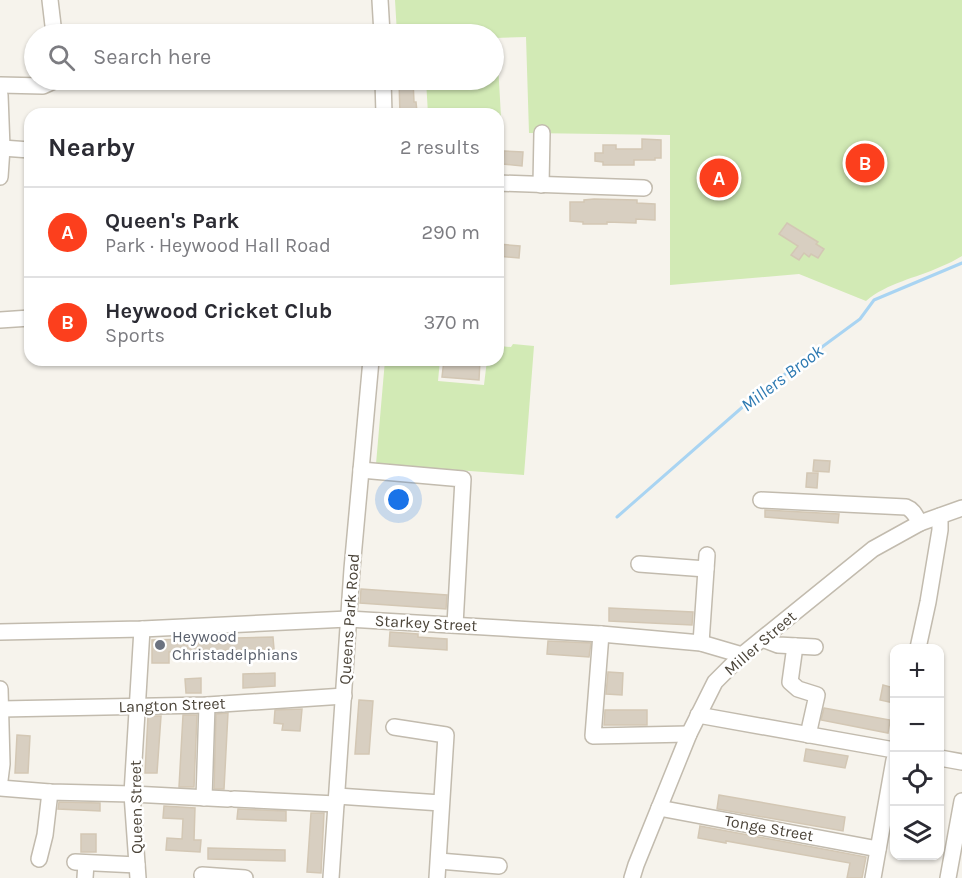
<!DOCTYPE html>
<meta charset="utf-8">
<style>
:root{--surface:#fff;--page:#f7f7f7;--text:#2b2b33;--muted:#7c7c81;--line:#e1e1e2;--accent:#fc3f1d}
body{margin:0;font-family:Karla,sans-serif;background:var(--page);color:var(--text)}
.controls{position:absolute;right:18px;bottom:18px;display:grid;overflow:hidden;border-radius:12px;box-shadow:0 2px 4px #0004}
.controls button{width:54px;height:54px;display:grid;place-items:center;padding:0;border:0;border-bottom:2px solid var(--line);background:var(--surface);color:var(--text);font:30px sans-serif}
.you{position:absolute;left:399px;top:500px;width:21px;height:21px;margin:-15px;border:4px solid #fff;border-radius:50%;background:#1a73e8;box-shadow:0 0 0 9px #1a73e833}
.badge{display:grid;place-items:center;width:39px;height:39px;border-radius:50%;background:var(--accent);color:#fff;font-size:20px;font-weight:700}
.pin{position:absolute;translate:-50% -50%;border:3px solid #fff;box-shadow:0 2px 6px #0006}
.list{margin:0;padding:0;list-style:none}
h2{display:flex;justify-content:space-between;align-items:center;height:78px;margin:0;padding:0 24px;font-size:26px}
h2 small{font-size:20px;font-weight:400;color:var(--muted)}
.list li{display:grid;grid-template-columns:39px 1fr auto;gap:18px;align-items:center;box-sizing:border-box;height:90px;padding:0 24px;border-top:2px solid var(--line)}
.list b{display:block;font-size:22px;white-space:nowrap}
.list p{margin:0;font-size:20px;white-space:nowrap;color:var(--muted)}
.list em{font-size:20px;font-style:normal;color:var(--muted)}
.icon{flex:none;width:33px;height:33px;fill:none;stroke:currentColor;stroke-width:2;stroke-linecap:round;stroke-linejoin:round}
.map{position:relative;flex:none;width:962px;height:878px;overflow:hidden}
.search{position:absolute;background:var(--surface);box-shadow:0 2px 4px #0004;left:24px;top:24px;width:480px;height:66px;display:flex;align-items:center;gap:15px;box-sizing:border-box;padding:0 21px;border-radius:33px;color:var(--muted);font-size:22px}
.panel{position:absolute;background:var(--surface);box-shadow:0 2px 4px #0004;left:24px;top:108px;width:480px;height:258px;border-radius:18px}
.map>svg:first-child{display:block}
.green{fill:#d2eab5}
.lines{fill:none;stroke-linecap:round;stroke-linejoin:round}
.stream{stroke:#a9d4f2;stroke-width:3}
.building{fill:#d8cfc1;stroke:#d3c7b4;stroke-width:1.5}
.minor-casing{stroke:#c2bbae;stroke-width:18}
.minor{stroke:#fff;stroke-width:15}
.worship-dot{fill:#6b7280;stroke:#fff;stroke-width:2}
.labels{text-anchor:middle;dominant-baseline:central;stroke-width:5;stroke-linejoin:round;paint-order:stroke}
.street-label{font-size:16px;fill:#4b4439;stroke:#fff}
.worship-label{font-size:16px;fill:#5b616d;stroke:#fff;text-anchor:start}
.water-label{font-size:18px;font-style:italic;fill:#2e7ab2;stroke:#fff}
</style>
<div class="map">
<svg width="962" height="878" viewBox="0 0 962 878">
<rect width="100%" height="100%" fill="#f6f3ec"/>
<g class="green">
<path d="M395,0H962V256C955,260 948,264 940,267C916,278 887,283 866,301L799,274L670,285V135L529,133L526,37L494,38V34H397Z"/>
<path d="M494,46H497L501,117H498V114H428L426,80H494Z"/>
<path d="M513,344L534,346L524,475L376,464L385,360H440L438,381L484,385L487,360H498V346L511,347Z"/>
</g>
<g class="lines">
<path class="stream" d="M617,517L754,397L860,319L874,300L962,263"/>
</g>
<g class="building">
<path d="M399,80H413L414,102H416L417,112H412V114H400Z"/>
<path d="M642,139L661,140V158H655V160H634V165H603V162L595,161V153H603V145H616V149H642Z"/>
<path d="M504,151L523,152L522,166L503,164Z"/>
<path d="M594,199L637,200V203L655,204V220L636,219V223L607,222V224H583V222L570,221V202H584V200Z"/>
<path d="M787,223L818,242L816,244L824,249L818,258L811,254L809,257L804,253L799,260L791,255L798,246L779,234Z"/>
<path d="M498,244L520,246L519,258L498,256Z"/>
<path d="M444,360H480L479,380L442,377Z"/>
<path d="M814,460L830,461L829,472L813,471Z"/>
<path d="M807,473H818L817,488L806,487Z"/>
<path d="M765,510L839,514L838,523L765,517Z"/>
<path d="M361,589L447,595L446,609L360,603Z"/>
<path d="M609,608L693,612L692,625L609,621Z"/>
<path d="M390,632L418,634V637L447,639V650L389,646Z"/>
<path d="M273,637L274,649L169,652V663H152V640Z"/>
<path d="M548,641L591,643L589,657L547,654Z"/>
<path d="M608,672L623,673L622,695L606,694Z"/>
<path d="M275,673V686L243,688V674Z"/>
<path d="M201,678V693H186L185,679Z"/>
<path d="M883,685L894,688V703L880,700Z"/>
<path d="M359,700L373,701L369,754H355Z"/>
<path d="M824,708L890,720L888,733L821,720Z"/>
<path d="M302,709L300,731L282,730L283,724L274,723L275,710Z"/>
<path d="M605,710H647V725H604Z"/>
<path d="M228,713L224,789H214L216,714Z"/>
<path d="M183,715H197L194,787H179Z"/>
<path d="M148,716H161L157,773H145Z"/>
<path d="M17,735L30,736L28,773H15Z"/>
<path d="M806,749L848,756L845,768L804,761Z"/>
<path d="M719,795L845,817L843,831L717,809Z"/>
<path d="M59,802L100,803V811L58,809Z"/>
<path d="M164,806L195,808L194,840H201L200,852L166,850L167,838L182,839L183,819L163,818Z"/>
<path d="M238,809L286,811V821L237,819Z"/>
<path d="M311,813H324L321,873L307,872Z"/>
<path d="M700,826L866,857L862,878H847L850,863L726,841V843L698,838Z"/>
<rect x="81" y="834" width="15" height="18"/>
<path d="M208,848L285,850V861L208,859Z"/>
</g>
<g class="lines">
<g class="minor-casing">
<g id="minor">
<path d="M50,0L54,34"/>
<path d="M380,0L382,34"/>
<path d="M383,80L384,114"/>
<path d="M0,85L43,86L54,81L55,80"/>
<path d="M0,95L2,148L0,177"/>
<path d="M2,148L30,150"/>
<path d="M498,183L644,188"/>
<path d="M541,185L542,133"/>
<path d="M0,320L30,318"/>
<path d="M361,470L463,479L455,625"/>
<path d="M761,500L906,507C914,510 916,517 920,523"/>
<path d="M639,564L706,569"/>
<path d="M0,632L142,629L348,619L601,634L701,643L742,655"/>
<path d="M601,634L593,736L689,734"/>
<path d="M762,639L778,645L815,647"/>
<path d="M701,643L707,555"/>
<path d="M795,646L790,682L798,689L817,695L808,735"/>
<path d="M918,648L928,602L940,530V516"/>
<path d="M0,689L2,764L0,780"/>
<path d="M1,709L207,705L344,696"/>
<path d="M698,715L894,750"/>
<path d="M394,727L446,735L437,878"/>
<path d="M940,758L962,762"/>
<path d="M0,788L50,792L132,794L228,799"/>
<path d="M337,796L441,803"/>
<path d="M204,798L207,705"/>
<path d="M234,799L336,804"/>
<path d="M659,808L878,849"/>
<path d="M39,859L45,835L50,792"/>
<path d="M439,861L499,866"/>
<path d="M75,862L137,865"/>
<path d="M202,875L245,878"/>
<path d="M85,878L86,863"/>
<path d="M138,878L132,794L142,629"/>
<path d="M331,878L352,569L371,360"/>
<path d="M632,878L636,865L689,734L715,682L742,655L873,549L920,523L962,508"/>
<path d="M873,878L894,760"/>
<path d="M948,878L962,801"/>
</g>
</g>
<use href="#minor" class="minor"/>
</g>
<circle class="worship-dot" cx="160" cy="645" r="6"/>
<g class="labels">
<g class="street-label">
<text transform="translate(349 619) rotate(-86)">Queens Park Road</text>
<text transform="translate(426 623) rotate(3)">Starkey Street</text>
<text transform="translate(760 643) rotate(-41)">Miller Street</text>
<text transform="translate(172 705) rotate(-2)">Langton Street</text>
<text transform="translate(136 807) rotate(-91)">Queen Street</text>
<text transform="translate(769 828) rotate(10)">Tonge Street</text>
</g>
<g class="worship-label">
<text x="172" y="636">Heywood<tspan x="172" dy="18">Christadelphians</tspan></text>
</g>
<g class="water-label">
<text transform="translate(782 378) rotate(-37)">Millers Brook</text>
</g>
</g>
</svg>
<div class="controls">
<button>+</button>
<button>−</button>
<button><svg class="icon" aria-label="locate" viewBox="0 0 24 24"><circle cx="12" cy="12" r="6"/><path d="M12 2v4M12 18v4M2 12h4M18 12h4"/></svg></button>
<button><svg class="icon" aria-label="layers" viewBox="0 0 24 24"><path d="M12 4l9 5-9 5-9-5zM3 14l9 5 9-5"/></svg></button>
</div>
<div class="you"></div>
<div class="pin badge" style="left:719px;top:178px">A</div>
<div class="pin badge" style="left:865px;top:163px">B</div>
<div class="search"><svg class="icon" aria-label="search" viewBox="0 0 24 24"><circle cx="10" cy="10" r="6"/><path d="M15 15l6 6"/></svg>Search here</div>
<section class="panel">
<h2>Nearby<small>2 results</small></h2>
<ul class="list">
<li><span class="badge">A</span><div><b>Queen's Park</b><p>Park · Heywood Hall Road</p></div><em>290 m</em></li>
<li><span class="badge">B</span><div><b>Heywood Cricket Club</b><p>Sports</p></div><em>370 m</em></li>
</ul>
</section>
</div>
